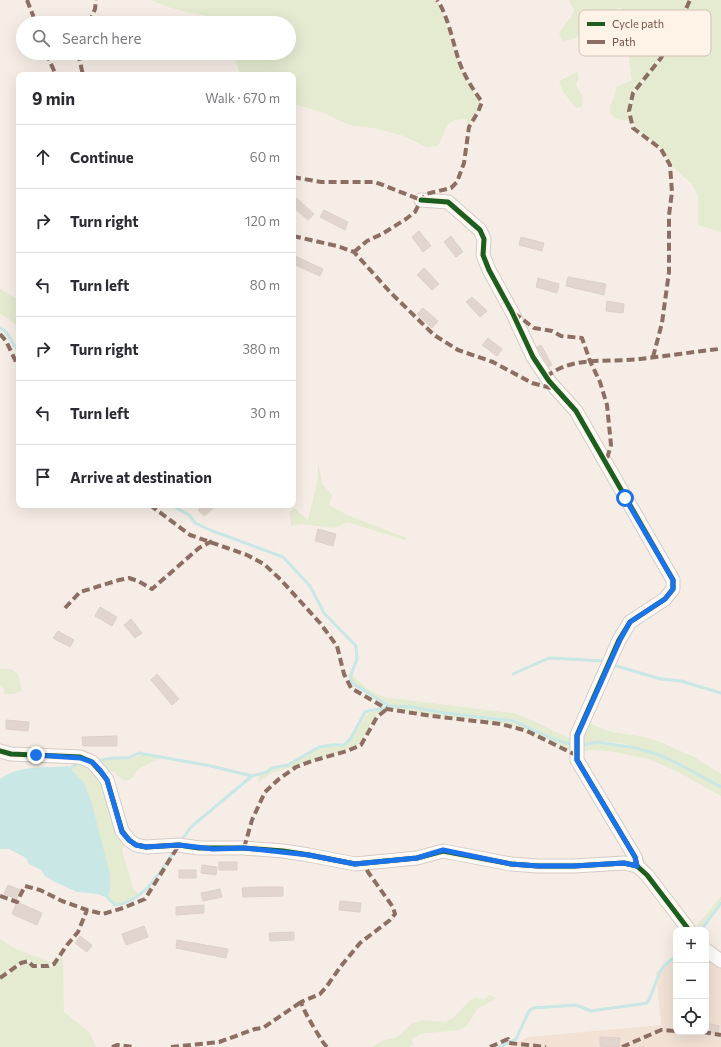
<!DOCTYPE html>
<meta charset="utf-8">
<style>
:root{--surface:#fff;--page:#f7f7f7;--text:#2b2b33;--muted:#7c7c81;--line:#e1e1e2}
body{margin:0;font-family:Commissioner,sans-serif;background:var(--page);color:var(--text)}
.controls{position:absolute;right:12px;bottom:12px;display:grid;overflow:hidden;border-radius:8px;box-shadow:0 4px 16px #0002}
.controls button{width:36px;height:36px;display:grid;place-items:center;padding:0;border:0;border-bottom:1px solid var(--line);background:var(--surface);color:var(--text);font:20px sans-serif}
.stop{position:absolute;width:12px;height:12px;margin:-9px;border:3px solid #1a73e8;border-radius:50%;background:#fff}
.stop.end{background:#1a73e8;border-color:#fff;box-shadow:0 1px 4px #0008}
.list{margin:0;padding:0;list-style:none}
h2{display:flex;justify-content:space-between;align-items:center;height:52px;margin:0;padding:0 16px;font-size:17px}
h2 small{font-size:13px;font-weight:400;color:var(--muted)}
.list li{display:grid;grid-template-columns:26px 1fr auto;gap:12px;align-items:center;box-sizing:border-box;height:64px;padding:0 16px;border-top:1px solid var(--line)}
.list b{display:block;font-size:15px;white-space:nowrap}
.list em{font-size:13px;font-style:normal;color:var(--muted)}
.icon{flex:none;width:22px;height:22px;fill:none;stroke:currentColor;stroke-width:2;stroke-linecap:round;stroke-linejoin:round}
.map{position:relative;flex:none;width:721px;height:1047px;overflow:hidden}
.search{position:absolute;background:var(--surface);box-shadow:0 4px 16px #0002;left:16px;top:16px;width:280px;height:44px;display:flex;align-items:center;gap:10px;box-sizing:border-box;padding:0 14px;border-radius:22px;color:var(--muted);font-size:15px}
.panel{position:absolute;background:var(--surface);box-shadow:0 4px 16px #0002;left:16px;top:72px;width:280px;height:436px;border-radius:8px}
.map>svg:first-child{display:block}
.residential{fill:#f2e2d6}
.green{fill:#e4ebd1}
.water{fill:#c8e7e5}
.lines{fill:none;stroke-linecap:round;stroke-linejoin:round}
.stream{stroke:#c8e7e5;stroke-width:3}
.building{fill:#e2d5ce;stroke:#ded0c9}
.street-casing{stroke:#d7cbc4;stroke-width:15}
.street{stroke:#fefcfb;stroke-width:13}
.quiet{stroke:#8d6e63;stroke-width:4;stroke-dasharray:8 4;stroke-linecap:butt}
.cycleway-casing{stroke:#fff2e6;stroke-width:8}
.cycleway{stroke:#1b5e20;stroke-width:5}
.route{stroke:#1a73e8;stroke-width:5}
.key{fill:#fff2e6;stroke:#d5c2b6;stroke-width:1}
.key-label{font-size:11px;fill:#725147}
</style>
<div class="map">
<svg width="721" height="1047" viewBox="0 0 721 1047">
<rect width="100%" height="100%" fill="#f6eee6"/>
<path class="residential" d="M706,946L721,955V1047H510V1046L528,1037L661,1025L656,973L676,953V1032H706Z"/>
<g class="green">
<path d="M152,0H435L439,4C452,38 459,72 480,103L477,111L468,126L466,119L455,120L447,125L445,131L438,146L427,147L401,135L374,128L354,126L340,121L325,113L293,104V75H241L232,53H289V23H226L224,20C199,13 174,12 152,0Z"/>
<path d="M569,0H689L672,37L660,57L632,92L628,110L630,121L616,119L610,113C609,100 616,100 616,87L632,80L623,17L620,7L574,39L563,41L559,34C563,25 571,20 574,10Z"/>
<path d="M691,0H721V232L698,225V196L692,184L671,165L662,148L635,128L630,112L635,92L662,58L673,38Z"/>
<path d="M577,72L579,78L576,85L583,98L582,107L576,108L563,92L559,81Z"/>
<path d="M0,289L19,300V328L9,319L0,314Z"/>
<path d="M318,459L322,483L332,495L329,505L347,515L407,538L405,540L347,522L334,528L301,524L291,526L290,512L294,508L308,520L318,478Z"/>
<path d="M0,669H11L18,674L22,691L12,694H4V689L0,685Z"/>
<path d="M352,674C360,684 372,693 384,697L512,713C534,719 553,732 574,740V744L557,739L514,719L445,712L412,706L390,705L354,683L351,678Z"/>
<path d="M390,707H400L514,722L575,748L574,752L527,730L500,723L431,715L388,708Z"/>
<path d="M595,709L590,723L595,726L612,732L644,737L660,742L694,757L721,774V786C683,766 644,742 600,741C594,741 587,744 581,745L578,735Z"/>
<path d="M382,710L375,717L359,744L353,747L296,766L274,772L262,779L258,784L259,775C264,775 269,774 272,770C294,767 301,755 320,748C329,745 338,749 347,745L368,713Z"/>
<path d="M598,743C618,746 637,748 655,755C678,764 699,777 721,788V796L680,773L649,759L614,752L595,750L584,751L583,754V759L649,866L691,924L696,927L721,896V900L699,930H692L644,867L580,760V749Z"/>
<path d="M142,755L162,758C154,760 146,765 139,769C136,771 136,775 133,777C126,784 118,779 115,771L105,772L98,763L111,759L127,760Z"/>
<path d="M81,763L99,770L128,843L124,846L122,850L133,888L139,896L123,903L116,904L108,897L110,889L70,769Z"/>
<path d="M0,939L16,949L53,963C44,966 35,965 28,960L21,962L0,977Z"/>
<path d="M63,954L64,1012L90,1033L96,1047H0V980L26,963H28C35,969 46,969 55,966Z"/>
<path d="M490,995L496,998L490,1002L478,1008L466,1027L459,1030L420,1034L411,1040L414,1044L409,1047H372L384,1040L394,1038L401,1034L411,1024L424,1020L445,1022L453,1018L469,1001L475,998L485,999Z"/>
</g>
<path class="water" d="M68,766L84,783L91,801L110,874V889L108,898L98,894L77,892L53,881L45,876L41,870L29,864L26,858L9,849H0V779C22,764 43,769 68,766Z"/>
<g class="lines">
<g class="stream">
<path d="M0,328C10,332 11,344 19,351"/>
<path d="M171,505L189,515L195,523L210,530L283,557L310,586L324,613L356,646L357,659L350,677L352,683L389,706L412,707L445,713L514,721L556,740L573,745"/>
<path d="M613,665L661,679L681,681L721,693"/>
<path d="M513,674L549,658L605,661"/>
<path d="M580,746L598,742L636,748L656,754L673,761L721,787"/>
<path d="M97,761L112,758H128L139,753L211,766L252,776L267,772L272,768L288,765L319,747L332,745H344L351,738L365,712C373,708 382,711 389,706"/>
<path d="M69,769L80,762"/>
<path d="M181,841L191,827L252,776"/>
<path d="M108,898L115,905C145,902 160,871 176,849"/>
<path d="M701,930L721,903"/>
<path d="M499,1047L516,1039L529,1011L533,1008L576,1005L591,1011L647,1003C653,993 655,983 660,972C663,965 670,961 676,956"/>
</g>
</g>
<g class="building">
<path d="M293,195L314,214L308,220L293,207Z"/>
<path d="M324,210L348,222L345,230L320,217Z"/>
<path d="M419,231L431,246L423,252L412,237Z"/>
<path d="M451,236L463,252L456,257L444,242Z"/>
<path d="M521,237L544,243L542,251L519,245Z"/>
<path d="M293,255L323,269L320,276L293,264Z"/>
<path d="M424,268L439,284L432,290L417,275Z"/>
<path d="M568,277L606,284L604,295L566,286Z"/>
<path d="M538,278L559,284L557,293L536,287Z"/>
<path d="M472,297L487,311L480,317L466,302Z"/>
<path d="M607,301L624,304L623,313L606,311Z"/>
<path d="M423,308L438,321L432,328L417,314Z"/>
<path d="M488,338L502,349L497,356L482,345Z"/>
<path d="M541,345L552,365L549,367L537,347Z"/>
<path d="M203,505H217L204,516L198,510Z"/>
<path d="M318,529L336,534L333,546L315,541Z"/>
<path d="M100,607L117,617L112,626L95,616Z"/>
<path d="M131,619L142,633L135,638L124,625Z"/>
<path d="M58,631L74,640L70,647L53,638Z"/>
<path d="M157,674L179,699L172,705L151,680Z"/>
<path d="M6,720L29,722L28,731L6,729Z"/>
<path d="M117,736V746H83L82,737Z"/>
<rect x="219" y="862" width="18" height="8"/>
<path d="M202,865L217,867L216,875L201,873Z"/>
<rect x="179" y="870" width="17" height="8"/>
<path d="M8,885L21,890L17,899L4,894Z"/>
<path d="M259,887H283V896L243,897L242,888Z"/>
<path d="M220,889L222,897L203,901L201,893Z"/>
<path d="M340,901L361,903L360,912L339,910Z"/>
<path d="M17,902L42,913L37,925L12,914Z"/>
<path d="M204,905V913L176,915V907Z"/>
<path d="M144,926L148,937L126,945L122,934Z"/>
<path d="M294,932V940L270,941L269,933Z"/>
<path d="M80,936L92,945L87,952L75,943Z"/>
<path d="M177,940L228,949L226,958L176,948Z"/>
<path d="M706,1023L719,1026L718,1034L706,1032Z"/>
<path d="M600,1037L620,1038L619,1047L600,1046Z"/>
</g>
<g class="lines">
<g class="street-casing">
<g id="street">
<path d="M421,200L448,202L480,230L484,239L483,255L489,270L512,312L533,357L549,381L576,411L673,580V589L665,599L630,622L619,640L577,735V760L635,857L637,866"/>
<path d="M0,751L11,754L80,757L92,762L100,771L107,780L122,831L129,840L136,845L146,847L179,845L199,848H244L283,851L309,855L355,864L417,858L443,851L511,864L538,866H574L624,863L637,866L647,875L689,930"/>
<path d="M706,950L721,961"/>
</g>
</g>
<use href="#street" class="street"/>
<g class="quiet">
<path d="M27,0L36,23"/>
<path d="M89,23L95,9L96,0"/>
<path d="M46,53L56,75"/>
<path d="M78,53L83,75"/>
<path d="M293,177L321,182H375L421,200"/>
<path d="M293,236L337,246L354,252L390,292L434,335L458,350L493,362L532,383L555,389"/>
<path d="M354,252L367,241L382,234L406,219L415,212L421,200L426,194L451,188L457,182L464,163L469,127L478,112L482,102C472,88 463,74 458,58C453,42 447,13 437,0"/>
<path d="M514,313L534,328L552,331L561,336L582,338L590,361L600,382L607,405L611,445L606,462"/>
<path d="M0,334L6,341L19,368"/>
<path d="M653,357L662,323L669,272V215L672,192L670,165L661,149L633,128L629,111L633,93L661,58L673,38L690,0"/>
<path d="M546,377C573,355 608,363 640,359C666,356 693,352 719,349H721"/>
<path d="M150,505L190,535L247,555L264,564L281,580L320,623L337,646L344,674L351,688L387,709L432,716L501,724L527,731L576,755"/>
<path d="M65,608L80,592L119,580L129,578L138,581L152,589L199,548L212,541"/>
<path d="M244,848L252,820L265,792L279,779L296,767L312,761L347,751L361,745L377,717L387,709"/>
<path d="M0,896L17,902L25,886L40,890L62,901L87,910L103,914L123,908L145,899L179,845"/>
<path d="M0,978L21,963L28,961L33,966H48L54,964L67,945L78,932L87,910"/>
<path d="M703,1032L721,1035"/>
<path d="M112,1047L117,1045L134,1047"/>
<path d="M171,1047L219,1042L255,1029L263,1028L301,1002"/>
<path d="M327,1047C322,1042 320,1037 316,1031C310,1021 305,1013 301,1002L320,994L327,986L341,966L360,943L390,920L395,914L393,907L368,872L364,863"/>
<path d="M490,1047L508,1039L509,1043L546,1047"/>
<path d="M622,1047L661,1030L676,1031"/>
</g>
<g class="cycleway-casing">
<g id="cycleway">
<path d="M421,200L448,202L480,230L484,239L483,255L489,270L512,312L533,357L549,381L576,411L673,580V589L665,599L630,622L619,640L577,735V760L635,857L637,866"/>
<path d="M0,751L11,754L80,757L92,762L100,771L107,780L122,831L129,840L136,845L146,847L179,845L199,848H244L283,851L309,855L355,864L417,858L443,851L511,864L538,866H574L624,863L637,866L647,875L689,930"/>
</g>
</g>
<use href="#cycleway" class="cycleway"/>
</g>
<g class="lines">
<path class="route" d="M36,755L80,758L92,762L100,770L107,780L122,832L129,840L136,845L146,847L179,845L213,849L244,848L309,855L355,864L417,858L443,850L511,864L538,866H574L624,863L637,866L635,857L577,760V736L620,640L630,622L665,599L673,589V580L625,498"/>
</g>
<rect x="579" y="10" width="132" height="46" rx="6" class="key"/>
<rect x="587" y="22" width="18" height="4" fill="#1b5e20"/>
<rect x="587" y="40" width="18" height="4" fill="#8d6e63"/>
<g class="key-label">
<text x="612" y="28">Cycle path</text>
<text x="612" y="46">Path</text>
</g>
</svg>
<div class="controls">
<button>+</button>
<button>−</button>
<button><svg class="icon" aria-label="locate" viewBox="0 0 24 24"><circle cx="12" cy="12" r="6"/><path d="M12 2v4M12 18v4M2 12h4M18 12h4"/></svg></button>
</div>
<div class="stop" style="left:625px;top:498px"></div>
<div class="stop end" style="left:36px;top:755px"></div>
<div class="search"><svg class="icon" aria-label="search" viewBox="0 0 24 24"><circle cx="10" cy="10" r="6"/><path d="M15 15l6 6"/></svg>Search here</div>
<section class="panel">
<h2>9 min<small>Walk · 670 m</small></h2>
<ul class="list">
<li><svg class="icon" aria-label="ahead" viewBox="0 0 24 24"><path d="M12 20V5M6 11l6-6 6 6"/></svg><div><b>Continue</b></div><em>60 m</em></li>
<li><svg class="icon" aria-label="right" viewBox="0 0 24 24"><path d="M7 20v-9h11M14 6l5 5-5 5"/></svg><div><b>Turn right</b></div><em>120 m</em></li>
<li><svg class="icon" aria-label="left" viewBox="0 0 24 24"><path d="M17 20v-9H6M10 6l-5 5 5 5"/></svg><div><b>Turn left</b></div><em>80 m</em></li>
<li><svg class="icon" aria-label="right" viewBox="0 0 24 24"><path d="M7 20v-9h11M14 6l5 5-5 5"/></svg><div><b>Turn right</b></div><em>380 m</em></li>
<li><svg class="icon" aria-label="left" viewBox="0 0 24 24"><path d="M17 20v-9H6M10 6l-5 5 5 5"/></svg><div><b>Turn left</b></div><em>30 m</em></li>
<li><svg class="icon" aria-label="arrive" viewBox="0 0 24 24"><path d="M6 21V4h12l-3 4 3 4H6"/></svg><div><b>Arrive at destination</b></div></li>
</ul>
</section>
</div>
